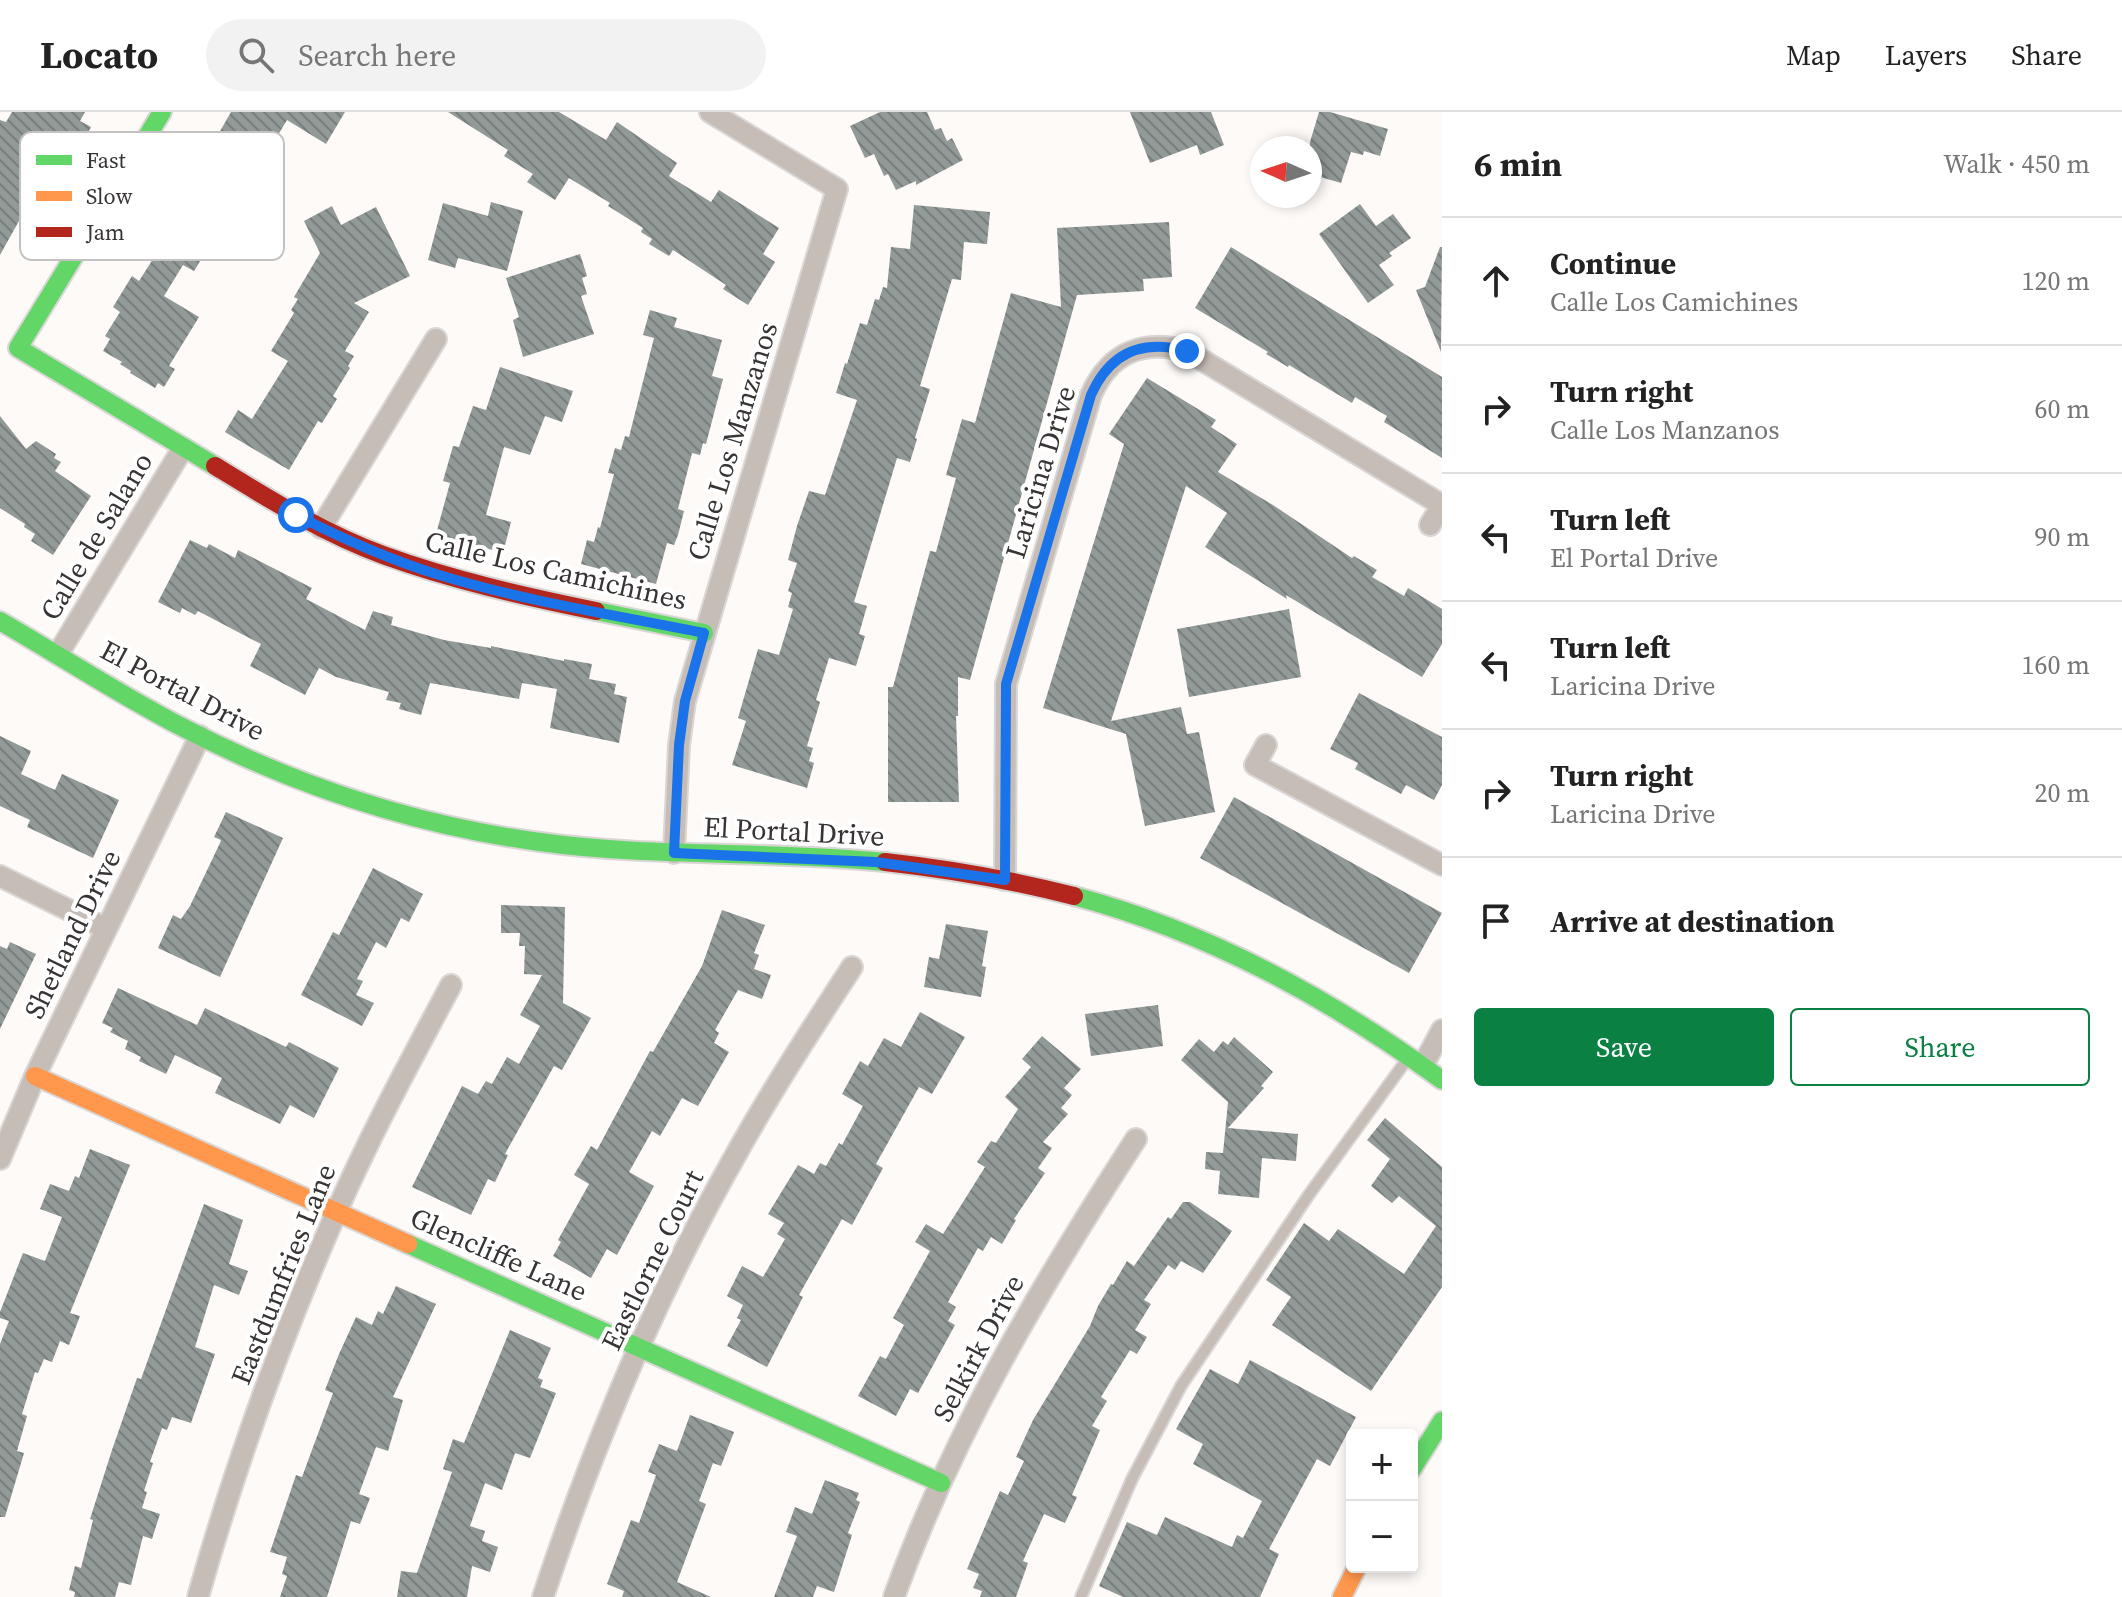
<!DOCTYPE html>
<meta charset="utf-8">
<style>
:root{--surface:#fff;--page:#f2f2f2;--text:#222;--muted:#767676;--line:#e0e0e0;--accent:#0b8043}
body{margin:0;font-family:"Source Serif 4",serif;background:var(--page);color:var(--text)}
.controls{position:absolute;right:24px;bottom:24px;display:grid;overflow:hidden;border-radius:8px;box-shadow:0 4px 12px #0003}
.controls button{width:72px;height:72px;display:grid;place-items:center;padding:0;border:0;border-bottom:2px solid var(--line);background:var(--surface);color:var(--text);font:40px sans-serif}
.compass{position:absolute;left:1250px;top:24px;width:72px;height:72px;border-radius:50%;background:var(--surface);box-shadow:0 4px 12px #0003;rotate:273deg}
.stop{position:absolute;width:24px;height:24px;margin:-18px;border:6px solid #1a73e8;border-radius:50%;background:#fff}
.stop.end{background:#1a73e8;border-color:#fff;box-shadow:0 2px 8px #0008}
.list{margin:0;padding:0;list-style:none}
h2{display:flex;justify-content:space-between;align-items:center;height:104px;margin:0;padding:0 32px;font-size:34px}
h2 small{font-size:26px;font-weight:400;color:var(--muted)}
.list li{display:grid;grid-template-columns:52px 1fr auto;gap:24px;align-items:center;box-sizing:border-box;height:128px;padding:0 32px;border-top:2px solid var(--line)}
.list b{display:block;font-size:30px;white-space:nowrap}
.list p{margin:0;font-size:26px;white-space:nowrap;color:var(--muted)}
.list em{font-size:26px;font-style:normal;color:var(--muted)}
.actions{display:flex;gap:16px;padding:24px 32px}
.actions a{flex:1;padding:18px 0;border:2px solid var(--accent);border-radius:8px;text-align:center;font-size:28px;color:var(--accent)}
.actions .main{background:var(--accent);color:#fff}
.icon{flex:none;width:44px;height:44px;fill:none;stroke:currentColor;stroke-width:2;stroke-linecap:round;stroke-linejoin:round}
.map{position:relative;flex:none;width:1442px;height:1485px;overflow:hidden}
header{display:flex;align-items:center;gap:48px;box-sizing:border-box;height:112px;padding:0 40px;background:var(--surface);border-bottom:2px solid var(--line)}
header strong{font-size:38px}
nav{display:flex;gap:44px;margin-inline-start:auto;font-size:28px}
.search{width:560px;height:72px;background:var(--page);display:flex;align-items:center;gap:20px;box-sizing:border-box;padding:0 28px;border-radius:44px;color:var(--muted);font-size:30px}
main{display:flex}
aside{flex:1;background:var(--surface)}
.map>svg:first-child{display:block}
.building{fill:url(#building-back-hatch)}
.lines{fill:none;stroke-linecap:round;stroke-linejoin:round}
.lane-casing{stroke:#d9d6d5;stroke-width:14}
.street-casing{stroke:#d9d6d5;stroke-width:24}
.fast-casing{stroke:#d9d6d5;stroke-width:22}
.slow-casing{stroke:#d9d6d5;stroke-width:22}
.jam-casing{stroke:#d9d6d5;stroke-width:22}
.lane{stroke:#c7bdb7;stroke-width:10}
.street{stroke:#c7bdb7;stroke-width:20}
.fast{stroke:#63d668;stroke-width:18}
.slow{stroke:#ff974d;stroke-width:18}
.jam{stroke:#b3261e;stroke-width:18}
.route{stroke:#1a73e8;stroke-width:10}
.labels{text-anchor:middle;dominant-baseline:central;stroke-width:8;stroke-linejoin:round;paint-order:stroke}
.street-label{font-size:28px;fill:#373433;stroke:#fff}
.key{fill:#fff;stroke:#c3c2c2;stroke-width:2}
.key-label{font-size:22px;fill:#373433}
</style>
<header>
<strong>Locato</strong>
<div class="search"><svg class="icon" aria-label="search" viewBox="0 0 24 24"><circle cx="10" cy="10" r="6"/><path d="M15 15l6 6"/></svg>Search here</div>
<nav><a>Map</a><a>Layers</a><a>Share</a></nav>
</header>
<main>
<div class="map">
<svg width="1442" height="1485" viewBox="0 0 1442 1485">
<defs>
<pattern id="building-back-hatch" width="6" height="6" patternUnits="userSpaceOnUse" patternTransform="scale(2)"><rect width="6" height="6" fill="#929a98"/><path d="M-1 5l2 2M0 0l6 6M5-1l2 2" fill="none" stroke="#787e7d"/></pattern>
</defs>
<rect width="100%" height="100%" fill="#fdfaf8"/>
<g class="building">
<path d="M12,0H85L80,9L91,15L80,35L76,33L71,42L63,38L42,75L39,73L0,143V8L6,10Z"/>
<path d="M231,0H345L326,32L287,8L233,98L240,102L227,124L219,119L194,159L183,153L164,184L199,205L169,254L175,257L164,275L158,271L155,276L130,261L131,259L120,252L122,250L103,239L110,227L105,224L120,200L113,195L132,164L139,169L162,133L159,131L175,105L172,103Z"/>
<path d="M448,0H559L606,28L617,10L677,51L669,64L711,90L719,78L779,116L763,142L775,150L748,193L723,177L726,173L673,138L669,144L649,132L652,127L641,120L643,116L608,94L610,91L569,66L555,88L527,70L533,62L504,44L508,38Z"/>
<path d="M880,0H927L935,18L941,16L947,29L952,26L963,48L916,73V69L896,78L888,62L884,64L874,42L865,46L850,14Z"/>
<path d="M1130,0H1211L1224,33L1200,43L1197,33L1150,51Z"/>
<path d="M1319,0H1330L1388,17L1380,44L1364,39L1363,43L1351,40L1341,71L1310,62V30Z"/>
<path d="M491,90L523,99L507,159L458,146L455,156L428,148L443,91L488,104Z"/>
<path d="M1360,92L1376,114L1393,102L1411,126L1389,141L1392,144L1379,153L1394,173L1368,191L1319,122Z"/>
<path d="M914,93L990,100L987,132L964,130L961,168L952,167L920,274L930,277L915,326L917,327L910,350L897,346L854,490L867,494L859,522L865,524L856,554L829,546L816,588L820,590L807,634L813,636L809,649L814,651L807,676L732,653L746,609L738,606L758,537L779,543L793,497L788,495L792,481L788,479L797,451L788,448L797,414L809,379L825,383L857,288L836,281L845,251L847,252L860,211L867,213L875,187L879,188L883,175L887,176L891,135L910,137Z"/>
<path d="M332,94L341,113L376,95L410,164L354,191L369,200L345,239L354,244L348,254L350,256L333,284L337,287L322,311L318,309L289,358L225,320L238,298L252,307L288,249L271,239L294,201L291,198L298,187L294,185L320,141L304,109Z"/>
<path d="M1169,110L1172,165L1143,167L1144,179L1077,183L970,568L958,565V604H956L959,690H888V575H893L930,439L936,440L956,366L946,363L962,307L975,311L1011,181L1061,195L1057,116Z"/>
<path d="M1231,135L1442,265V346L1384,310L1387,304L1355,285L1352,291L1289,253L1288,255L1266,242L1268,240L1195,196Z"/>
<path d="M1440,135H1442L1441,240L1416,178L1425,175Z"/>
<path d="M580,142L587,164L582,166L587,182L581,184L594,222L523,245L513,208L519,205L506,166Z"/>
<path d="M650,198L677,206L674,215L722,228L712,264L723,267L706,332L703,331L700,343L692,341L678,397L684,399L678,423L674,433L667,431L656,472L581,452L587,428L594,430L598,415L600,416L614,362L608,361L615,336L621,338L625,324L629,325L654,226L643,223Z"/>
<path d="M500,255L573,279L562,310L545,304L530,343L504,335L486,403L511,410L503,441L436,422L450,371L443,369L453,334L459,335L473,294L486,298Z"/>
<path d="M1147,266L1216,308L1211,315L1237,332L1218,360L1273,393L1352,446L1354,444L1377,458L1372,465L1404,484L1408,476L1442,497V532L1422,565L1286,483L1287,487L1205,435L1227,401L1186,374L1111,609L1181,595L1187,622L1199,620L1215,700L1145,714L1126,622L1043,596L1124,332L1109,322Z"/>
<path d="M0,304L26,337L36,329L56,342L54,346L61,350L55,359L91,384L53,443L31,429L35,422L24,415L25,412L0,396Z"/>
<path d="M190,428L207,436L209,432L235,446L238,438L312,476L306,487L365,518L373,499L393,505L391,513L444,528L491,536V534L564,549V547L592,552L589,567L616,572L614,582L627,585L619,631L550,616L557,577L522,571L519,587L430,571L421,603L399,597L401,591L386,588L389,580L336,565L319,556L305,583L250,554L261,532L198,499L195,503L182,496L180,501L158,490Z"/>
<path d="M1289,497L1301,565L1189,585L1177,517Z"/>
<path d="M1359,581L1442,625V673L1434,688L1406,673L1401,682L1355,657L1358,651L1330,637Z"/>
<path d="M0,624L31,639L21,662L55,678L62,662L119,688L93,746L27,715L30,708L0,694Z"/>
<path d="M1234,685L1442,801L1409,861L1200,746Z"/>
<path d="M226,700L283,726L220,865L158,836L173,803L181,807L190,794L220,731L221,728L214,725Z"/>
<path d="M373,756L423,782L409,810L401,806L386,836L376,830L357,867L363,869L356,883L374,891L362,914L301,883L333,820L339,823Z"/>
<path d="M501,793L565,795L563,891L591,906L562,958L554,954L505,1042L508,1043L495,1070L488,1067L471,1103L412,1075L462,974L478,982L486,969L492,972L507,945L519,952L540,914L520,903L542,863L524,862L525,834H519L520,821H501Z"/>
<path d="M722,798L765,813L754,841L759,843L754,857L771,863L762,887L738,878L715,918L719,921L714,931L729,940L698,994L682,986L660,1024L652,1019L629,1060L654,1074L617,1143L607,1137L591,1166L553,1144L561,1130L558,1128L589,1072L574,1063L591,1034L597,1038L650,939L653,940L702,854Z"/>
<path d="M946,812L988,819L982,854L986,855L981,885L924,875L929,845L939,847Z"/>
<path d="M10,830L36,842L0,917V834L7,837Z"/>
<path d="M118,876L197,913L205,896L286,935L289,930L339,956L314,1006L290,993L280,1012L215,981L222,966L175,943L166,962L139,949L141,945L125,937L128,929L110,920L113,916L102,911Z"/>
<path d="M1158,893L1163,934L1091,944L1085,902Z"/>
<path d="M920,900L965,925L932,982L919,975L876,1052L883,1056L852,1113L842,1107L799,1183L803,1185L767,1255L727,1234L741,1208L737,1206L743,1193L727,1184L742,1154L763,1165L785,1127L777,1122L784,1111L768,1102L798,1053L814,1062L820,1051L826,1054L839,1031L842,1033L863,994L842,982L860,949L868,954L884,926L901,935Z"/>
<path d="M1042,924L1081,957L1064,976L1072,983L1061,996L1068,1002L1043,1030L1052,1036L1038,1056L1045,1061L1014,1107L1016,1108L1002,1132L991,1125L983,1139L978,1136L948,1190L956,1195L948,1209L955,1213L918,1281L910,1277L896,1304L858,1284L880,1244L886,1247L904,1213L893,1206L930,1139L915,1130L926,1112L943,1122L985,1055L977,1050L991,1029L996,1031L1018,997L1005,985L1031,955L1022,947Z"/>
<path d="M1234,925L1273,960L1261,974L1264,976L1228,1016L1298,1022L1296,1049L1262,1046L1259,1086L1218,1082L1220,1059L1205,1057L1206,1040L1223,1041L1228,990L1181,948L1199,927L1214,940L1223,929L1228,933Z"/>
<path d="M1385,1006L1442,1055V1175L1371,1279L1272,1213L1291,1185L1266,1168L1304,1111L1329,1129L1338,1117L1404,1162L1436,1114L1399,1084L1392,1091L1371,1074L1390,1047L1367,1028Z"/>
<path d="M90,1037L130,1053L70,1201L80,1204L69,1233L60,1229L52,1250L44,1247L38,1261L35,1260L22,1302L27,1304L17,1339L24,1341L5,1405H0V1232L9,1209L0,1206V1200L23,1141L45,1149L62,1105L40,1097L50,1072L69,1079L75,1064L79,1066Z"/>
<path d="M1183,1090H1190L1232,1119L1203,1161L1181,1149L1175,1158L1168,1153L1144,1188L1151,1192L1135,1218L1147,1225L1137,1242L1130,1238L1101,1285L1107,1289L1092,1314L1100,1318L1072,1383L1077,1385L1065,1411L1044,1402L1023,1449L1028,1451L1016,1485H980L982,1479L973,1476L979,1462L967,1457L1000,1379L1008,1383L1024,1349L1016,1345L1033,1308L1090,1214L1098,1194L1111,1172L1113,1173L1127,1149L1134,1154L1168,1105L1171,1107Z"/>
<path d="M204,1092L243,1108L229,1152L248,1159L239,1183L214,1173L195,1235L215,1242L191,1311L172,1305L167,1318L162,1316L150,1350L153,1351L144,1379L147,1380L142,1396L160,1402L152,1427L143,1424L131,1473L119,1470L115,1485H74L75,1480L69,1478L75,1454L81,1456L93,1408L90,1407L112,1338L137,1266L141,1267Z"/>
<path d="M396,1174L436,1192L393,1285L403,1288L388,1339L376,1335L359,1382L370,1386L360,1412L351,1409L327,1485H280L287,1464L282,1462L287,1445L270,1440L296,1363L302,1365L333,1281L325,1278L339,1242L356,1205L372,1213L378,1199L383,1202Z"/>
<path d="M510,1218L551,1236L538,1266L543,1268L540,1275L556,1281L530,1346L515,1341L502,1378L485,1371L470,1414L485,1419L482,1429L498,1435L490,1460L472,1454L467,1485H397L401,1459L417,1461L452,1360L443,1357L453,1327L464,1331Z"/>
<path d="M1250,1248L1356,1305L1330,1354L1317,1347L1269,1437L1279,1442L1260,1485H1123L1099,1474L1127,1410L1157,1423L1165,1405L1232,1435L1237,1423L1243,1426L1262,1389L1193,1352L1203,1332L1176,1317L1210,1257L1238,1272Z"/>
<path d="M690,1303L734,1320L721,1354L713,1351L699,1389L706,1392L677,1470L711,1485H622L624,1479L607,1472L631,1408L639,1411L656,1363L648,1360L659,1332L677,1339Z"/>
<path d="M825,1368L859,1381L856,1388L860,1390L848,1421L852,1423L834,1480L817,1474L813,1485H774L797,1424L786,1420L795,1395L812,1402Z"/>
</g>
<g class="lines">
<g class="lane-casing">
<path id="lane" d="M1081,1485L1132,1367L1181,1274L1308,1084L1408,946"/>
</g>
<g class="street-casing">
<g id="street">
<path d="M321,416L436,227"/>
<path d="M58,542L183,336"/>
<path d="M1266,633L1255,653L1442,753"/>
<path d="M674,741L679,633L685,589L837,77L710,0"/>
<path d="M0,764L105,816"/>
<path d="M1005,768L1006,572L1091,283C1110,240 1143,227 1187,239L1442,393L1430,413"/>
<path d="M1423,953L1442,918"/>
<path d="M0,1047L35,964L200,624"/>
<path d="M198,1485C235,1354 281,1226 336,1101C370,1023 411,948 451,873"/>
<path d="M543,1485C593,1334 655,1185 734,1046C770,981 811,918 852,855"/>
<path d="M894,1485C953,1321 1042,1172 1136,1027"/>
</g>
</g>
<g class="fast-casing">
<g id="fast">
<path d="M162,0L18,236L215,354"/>
<path d="M596,499L704,521"/>
<path d="M0,509C59,543 117,581 178,613C291,672 413,713 540,730C654,746 770,738 885,750"/>
<path d="M1074,784C1209,820 1329,886 1442,968"/>
<path d="M408,1132L941,1371"/>
<path d="M1412,1357L1442,1309"/>
</g>
</g>
<g class="slow-casing">
<g id="slow">
<path d="M35,964L408,1132"/>
<path d="M1342,1485L1357,1455"/>
</g>
</g>
<g class="jam-casing">
<g id="jam">
<path d="M215,354C269,387 323,421 383,443C452,468 523,484 596,499"/>
<path d="M885,750C949,757 1011,768 1074,784"/>
</g>
</g>
<use href="#lane" class="lane"/>
<use href="#street" class="street"/>
<use href="#fast" class="fast"/>
<use href="#slow" class="slow"/>
<use href="#jam" class="jam"/>
</g>
<g class="lines">
<path class="route" d="M296,403C341,426 388,447 436,462C523,489 615,503 704,521L685,589L679,633L674,741L876,750L1005,768L1006,572L1091,283C1110,240 1143,227 1187,239"/>
</g>
<g class="labels">
<g class="street-label">
<text transform="translate(732 329) rotate(-73)">Calle Los Manzanos</text>
<text transform="translate(1040 360) rotate(-73)">Laricina Drive</text>
<text transform="translate(96 424) rotate(-59)">Calle de Salano</text>
<text transform="translate(556 458) rotate(13)">Calle Los Camichines</text>
<text transform="translate(183 578) rotate(28)">El Portal Drive</text>
<text transform="translate(794 719) rotate(3)">El Portal Drive</text>
<text transform="translate(72 822) rotate(-64)">Shetland Drive</text>
<text transform="translate(499 1142) rotate(24)">Glencliffe Lane</text>
<text transform="translate(652 1148) rotate(-64)">Eastlorne Court</text>
<text transform="translate(283 1162) rotate(-68)">Eastdumfries Lane</text>
<text transform="translate(978 1236) rotate(-62)">Selkirk Drive</text>
</g>
</g>
<rect x="20" y="20" width="264" height="128" rx="12" class="key"/>
<rect x="36" y="43" width="36" height="10" fill="#63d668"/>
<rect x="36" y="79" width="36" height="10" fill="#ff974d"/>
<rect x="36" y="115" width="36" height="10" fill="#b3261e"/>
<g class="key-label">
<text x="86" y="56">Fast</text>
<text x="86" y="92">Slow</text>
<text x="86" y="128">Jam</text>
</g>
</svg>
<div class="controls">
<button>+</button>
<button>−</button>
</div>
<svg class="compass" viewBox="-18 -18 36 36"><path d="M0-13l5 13h-10z" fill="#e53935"/><path d="M0 13l5-13h-10z" fill="#767676"/></svg>
<div class="stop" style="left:296px;top:403px"></div>
<div class="stop end" style="left:1187px;top:239px"></div>
</div>
<aside>
<h2>6 min<small>Walk · 450 m</small></h2>
<ul class="list">
<li><svg class="icon" aria-label="ahead" viewBox="0 0 24 24"><path d="M12 20V5M6 11l6-6 6 6"/></svg><div><b>Continue</b><p>Calle Los Camichines</p></div><em>120 m</em></li>
<li><svg class="icon" aria-label="right" viewBox="0 0 24 24"><path d="M7 20v-9h11M14 6l5 5-5 5"/></svg><div><b>Turn right</b><p>Calle Los Manzanos</p></div><em>60 m</em></li>
<li><svg class="icon" aria-label="left" viewBox="0 0 24 24"><path d="M17 20v-9H6M10 6l-5 5 5 5"/></svg><div><b>Turn left</b><p>El Portal Drive</p></div><em>90 m</em></li>
<li><svg class="icon" aria-label="left" viewBox="0 0 24 24"><path d="M17 20v-9H6M10 6l-5 5 5 5"/></svg><div><b>Turn left</b><p>Laricina Drive</p></div><em>160 m</em></li>
<li><svg class="icon" aria-label="right" viewBox="0 0 24 24"><path d="M7 20v-9h11M14 6l5 5-5 5"/></svg><div><b>Turn right</b><p>Laricina Drive</p></div><em>20 m</em></li>
<li><svg class="icon" aria-label="arrive" viewBox="0 0 24 24"><path d="M6 21V4h12l-3 4 3 4H6"/></svg><div><b>Arrive at destination</b></div></li>
</ul>
<div class="actions"><a class="main">Save</a><a>Share</a></div>
</aside>
</main>
